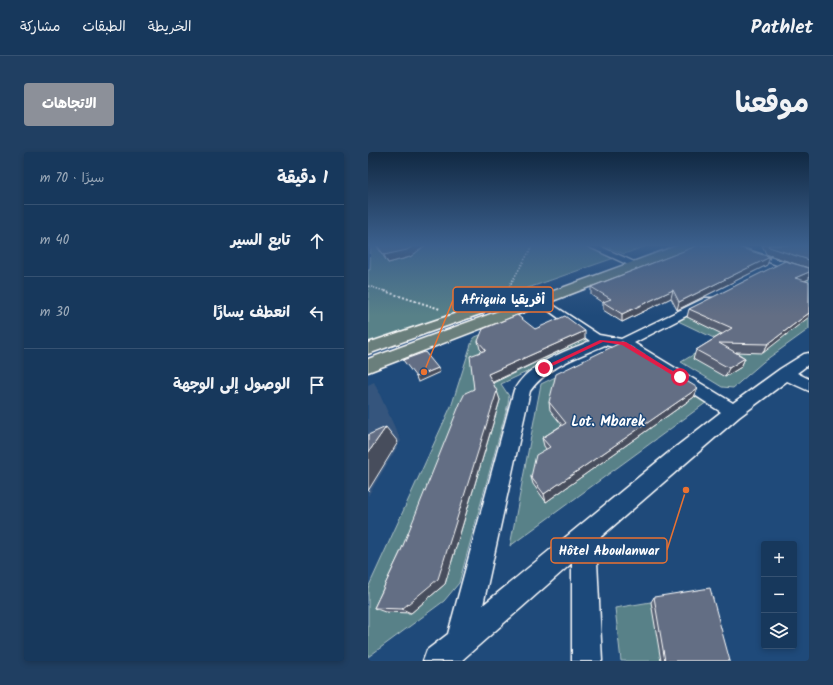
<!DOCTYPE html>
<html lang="ar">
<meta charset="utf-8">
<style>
:root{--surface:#17385c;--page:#203f62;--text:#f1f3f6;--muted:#9eacbb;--line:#365272;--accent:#8c9099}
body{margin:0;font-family:Kalam,"Playpen Sans Arabic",sans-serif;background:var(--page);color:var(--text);direction:rtl}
.controls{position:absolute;right:12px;bottom:12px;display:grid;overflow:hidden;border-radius:4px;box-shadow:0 2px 6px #0003}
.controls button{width:36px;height:36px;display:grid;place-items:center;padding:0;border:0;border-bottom:1px solid var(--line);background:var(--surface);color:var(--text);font:20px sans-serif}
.stop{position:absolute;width:12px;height:12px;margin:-9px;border:3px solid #e11d48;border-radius:50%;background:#fff}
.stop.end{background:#e11d48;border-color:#fff;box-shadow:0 1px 4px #0008}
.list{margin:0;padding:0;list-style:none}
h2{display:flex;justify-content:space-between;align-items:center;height:52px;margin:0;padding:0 16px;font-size:17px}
h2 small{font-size:13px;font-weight:400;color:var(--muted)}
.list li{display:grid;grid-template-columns:26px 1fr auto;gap:12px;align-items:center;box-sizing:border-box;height:72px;padding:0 16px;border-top:1px solid var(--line)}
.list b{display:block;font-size:15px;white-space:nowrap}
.list em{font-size:13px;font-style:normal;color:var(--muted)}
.icon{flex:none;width:22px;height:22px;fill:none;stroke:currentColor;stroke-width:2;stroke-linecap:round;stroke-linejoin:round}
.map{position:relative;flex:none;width:441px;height:509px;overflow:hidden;direction:ltr;border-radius:4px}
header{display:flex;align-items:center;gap:24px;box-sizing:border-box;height:56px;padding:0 20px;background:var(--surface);border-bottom:1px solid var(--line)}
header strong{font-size:19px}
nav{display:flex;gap:22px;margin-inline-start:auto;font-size:14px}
.intro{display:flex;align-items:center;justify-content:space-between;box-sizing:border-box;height:96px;padding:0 24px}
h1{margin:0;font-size:28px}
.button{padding:10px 18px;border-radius:4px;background:var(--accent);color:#fff;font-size:14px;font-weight:700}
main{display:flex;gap:24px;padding:0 24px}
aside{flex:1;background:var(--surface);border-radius:4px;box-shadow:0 2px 6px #0003}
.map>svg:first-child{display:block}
.built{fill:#34557d}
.green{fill:#588188;stroke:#acc0c4}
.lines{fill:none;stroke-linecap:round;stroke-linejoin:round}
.minor-casing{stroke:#fff;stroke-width:3}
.major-casing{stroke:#fff;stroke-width:3}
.path-far1{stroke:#fff;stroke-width:1.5;stroke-dasharray:1.5 1.5;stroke-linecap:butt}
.path{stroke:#fff;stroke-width:2;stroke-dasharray:2 2;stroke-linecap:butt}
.minor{fill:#1f4a7a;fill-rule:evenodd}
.major{fill:#6b7f7c;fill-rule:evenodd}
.wall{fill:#565f72;stroke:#fff}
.shaded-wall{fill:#464d5c;stroke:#fff}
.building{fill:#646e84;stroke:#fff}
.route{fill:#e11d48}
.labels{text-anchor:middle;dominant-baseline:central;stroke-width:3;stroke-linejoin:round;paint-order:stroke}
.quarter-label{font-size:14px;font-weight:bold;fill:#fff;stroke:#1f4a7a}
.leader{fill:none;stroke:#eb7230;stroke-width:1.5}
.callout-dot{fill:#eb7230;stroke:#1f4a7a;stroke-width:1.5}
.callout{fill:#1f4a7a;stroke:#eb7230;stroke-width:1.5}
.callout-label{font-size:13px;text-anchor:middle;font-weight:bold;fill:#fff}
</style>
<header>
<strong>Pathlet</strong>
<nav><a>الخريطة</a><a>الطبقات</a><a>مشاركة</a></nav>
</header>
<div class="intro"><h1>موقعنا</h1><a class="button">الاتجاهات</a></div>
<main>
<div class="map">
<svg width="441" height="509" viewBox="0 0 441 509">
<rect width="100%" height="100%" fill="#1f4a7a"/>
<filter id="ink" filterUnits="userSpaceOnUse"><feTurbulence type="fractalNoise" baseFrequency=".025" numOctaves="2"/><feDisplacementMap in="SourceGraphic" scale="8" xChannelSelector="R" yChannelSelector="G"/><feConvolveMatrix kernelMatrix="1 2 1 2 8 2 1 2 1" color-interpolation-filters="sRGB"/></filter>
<g filter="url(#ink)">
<path class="built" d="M6,230L33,289L0,344V233Z"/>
<g class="green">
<path d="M3,93H213L246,106L0,192V118H2Z"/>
<path d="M234,93H281L256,102Z"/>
<path d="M407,119L441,126V177L395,210L365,236L354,235L313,210L350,188L310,169Z"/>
<path d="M148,168L164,182L193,169L223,190L133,232L141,244L140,252L91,431L76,449L0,505V436L84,252L105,186Z"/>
<path d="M253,193L339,250L142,394L173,232Z"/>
<path d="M336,441L358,509H253L247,456Z"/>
</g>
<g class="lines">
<g class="minor-casing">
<g id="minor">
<path d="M217,93H229L273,113L271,115H265Z"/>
<path d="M352,93H365L441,118V124Z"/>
<path d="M173,145L231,183L253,187L337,146H345L347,148L345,150L266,191L365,251L412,217L436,202L441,201V212L429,221L441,227V239L419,229L371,265L228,389L234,509H204V411L93,509H55L59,498L80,482L146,238C162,210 195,201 222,189L169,150L167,148L169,146ZM237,193L257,198L353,260L300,301L115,453L162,239C180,214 210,205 237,193Z"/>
</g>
</g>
<g class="major-casing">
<g id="major">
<path d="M311,93H326L325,95L0,220V207Z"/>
<path d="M110,154L115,155L117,158L115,161L0,202V191Z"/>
</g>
</g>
<g class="path-far1">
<path d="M0,134L20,140"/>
<path d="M144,140L142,133L165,93"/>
</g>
<g class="path">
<path d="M16,139L72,157"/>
<path d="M144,139L146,145"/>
</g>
<use href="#minor" class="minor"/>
<use href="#major" class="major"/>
</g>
<g class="wall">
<path d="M8,93H58L42,105L20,111Z"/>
<path d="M394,93H441V127L436,129L395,201L368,200L377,206L373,215L357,225L325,207L328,198L354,182L319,165L321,157L440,116L398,102Z"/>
<path d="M399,113L309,158L303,146L254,170L235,158V151L223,143V135Z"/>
<path d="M167,177L217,187L125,231L132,248L77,432L43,461L17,460L6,456L32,401L106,237L114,199L112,197L110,189Z"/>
<path d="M330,236L326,245L178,350L165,332L163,325L178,297L176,294L174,286L194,273L182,258L181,250Z"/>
<path d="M286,445L362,509H293L283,450Z"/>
</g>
<g class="shaded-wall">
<path d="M46,93H58L42,105L20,111L16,103Z"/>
<path d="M402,105L399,113L309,158L311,150Z"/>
<path d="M441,120V127L423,134L427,126Z"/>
<path d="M305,138L303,146L254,170V162Z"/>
<path d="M441,161V165L395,201L400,192Z"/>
<path d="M217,179V187L123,231L120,222Z"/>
<path d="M377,206L373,215L357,225L361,216Z"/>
<path d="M70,216L72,220L50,230L48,225Z"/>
<path d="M330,236L326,245L178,350L176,342Z"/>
<path d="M129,239L132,248L77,432L43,461L34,457Z"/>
<path d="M18,275L30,290L0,339V301Z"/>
</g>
<g class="building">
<path d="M9,93H46L39,98L16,103Z"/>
<path d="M331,93H363L402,105L311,150L305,138L254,162L235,150L243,147L223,135Z"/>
<path d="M400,93H441V108L401,95Z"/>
<path d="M417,109L441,116V120L427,126L441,130V161L400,192L351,191L377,206L361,216L328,198L364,176L321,157Z"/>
<path d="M149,163L167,177L197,164L217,179L120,222L129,239L70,427L34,457L6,456L32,401L93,249L97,241L106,237L102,204L118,198L110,189L115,177Z"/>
<path d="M254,190L330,236L176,342L163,325L168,303L182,295L174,286L198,271L181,250L188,222Z"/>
<path d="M57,200L70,216L48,225L35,208Z"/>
<path d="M18,275L0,301V283Z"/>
<path d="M342,436L362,509H297L286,445Z"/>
</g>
</g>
<linearGradient id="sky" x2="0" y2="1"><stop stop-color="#112943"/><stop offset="0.57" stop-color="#3c608d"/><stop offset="1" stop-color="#3c608d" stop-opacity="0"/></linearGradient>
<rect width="441" height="164" fill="url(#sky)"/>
<path class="route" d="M232,188L258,190L314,225L309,226L254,193L235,190L178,217L173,216Z"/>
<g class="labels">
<g class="quarter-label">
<text x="240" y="270">Lot. Mbarek</text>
</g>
</g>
<path class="leader" d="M56 220L85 148M318 338L299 398"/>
<g class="callout-dot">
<circle cx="56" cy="220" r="4"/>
<circle cx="318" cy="338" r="4"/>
</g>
<g class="callout">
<rect x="85" y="135" width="100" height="25" rx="4"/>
<rect x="183" y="386" width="116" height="25" rx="4"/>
</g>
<g class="callout-label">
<text x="135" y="152">Afriquia أفريقيا</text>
<text x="241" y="403">Hôtel Aboulanwar</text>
</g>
</svg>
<div class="controls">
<button>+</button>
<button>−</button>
<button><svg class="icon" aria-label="layers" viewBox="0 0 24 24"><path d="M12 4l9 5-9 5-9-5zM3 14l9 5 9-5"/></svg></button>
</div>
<div class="stop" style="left:312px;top:225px"></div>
<div class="stop end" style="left:176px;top:216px"></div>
</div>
<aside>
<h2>1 دقيقة<small>سيرًا · 70 m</small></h2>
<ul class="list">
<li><svg class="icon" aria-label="ahead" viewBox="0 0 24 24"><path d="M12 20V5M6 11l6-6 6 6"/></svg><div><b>تابع السير</b></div><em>40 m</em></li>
<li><svg class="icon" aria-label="left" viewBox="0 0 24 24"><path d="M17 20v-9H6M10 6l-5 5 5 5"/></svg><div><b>انعطف يسارًا</b></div><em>30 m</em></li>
<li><svg class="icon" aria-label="arrive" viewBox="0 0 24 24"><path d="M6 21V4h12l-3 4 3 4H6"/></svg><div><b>الوصول إلى الوجهة</b></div></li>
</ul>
</aside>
</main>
